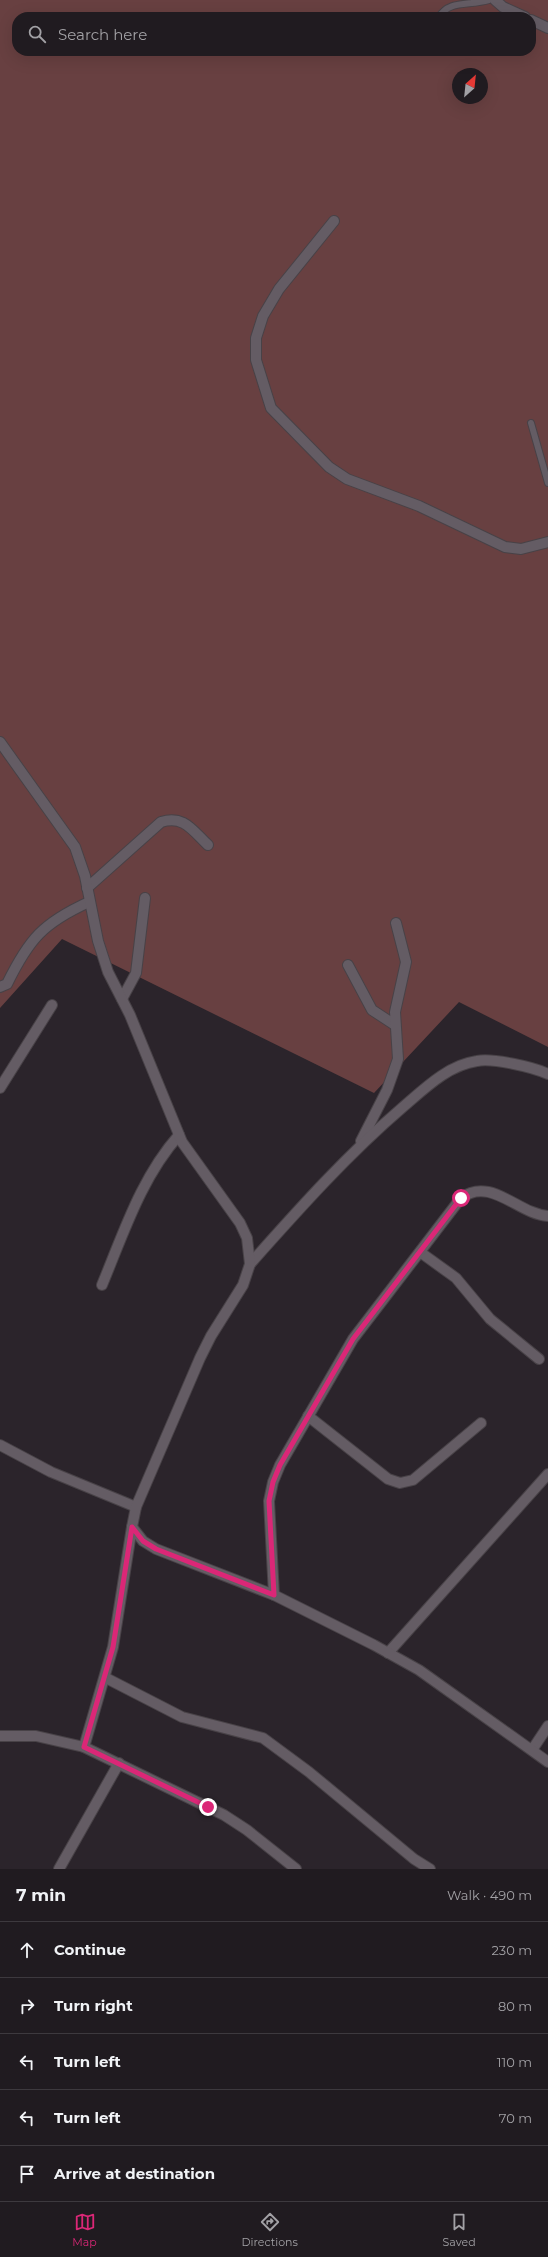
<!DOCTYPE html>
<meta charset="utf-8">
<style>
:root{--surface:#201b20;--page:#2d282d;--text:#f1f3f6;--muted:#a2a1a5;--line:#3d393e;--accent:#db2777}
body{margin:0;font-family:Montserrat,sans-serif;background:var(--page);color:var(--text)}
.compass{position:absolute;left:452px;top:68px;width:36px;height:36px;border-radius:50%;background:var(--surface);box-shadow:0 4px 16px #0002;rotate:27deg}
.stop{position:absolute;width:12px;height:12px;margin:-9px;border:3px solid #db2777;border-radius:50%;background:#fff}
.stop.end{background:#db2777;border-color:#fff;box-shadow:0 1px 4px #0008}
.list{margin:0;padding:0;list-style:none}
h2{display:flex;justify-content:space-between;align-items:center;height:52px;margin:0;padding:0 16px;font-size:17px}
h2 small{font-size:13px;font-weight:400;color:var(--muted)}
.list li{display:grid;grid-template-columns:26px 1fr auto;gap:12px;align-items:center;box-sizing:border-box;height:56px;padding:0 16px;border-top:1px solid var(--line)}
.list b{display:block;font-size:15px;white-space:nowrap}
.list em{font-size:13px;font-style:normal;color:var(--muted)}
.icon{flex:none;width:22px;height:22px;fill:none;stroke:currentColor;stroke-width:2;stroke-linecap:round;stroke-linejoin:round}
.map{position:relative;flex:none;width:548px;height:1869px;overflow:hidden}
.search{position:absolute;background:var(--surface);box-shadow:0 4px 16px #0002;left:12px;right:12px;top:12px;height:44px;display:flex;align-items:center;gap:10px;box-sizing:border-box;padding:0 14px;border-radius:16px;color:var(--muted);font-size:15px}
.sheet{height:332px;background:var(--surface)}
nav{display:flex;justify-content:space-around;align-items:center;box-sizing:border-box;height:56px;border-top:1px solid var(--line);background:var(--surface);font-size:11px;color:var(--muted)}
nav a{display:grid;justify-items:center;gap:2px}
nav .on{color:var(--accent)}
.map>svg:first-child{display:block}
.green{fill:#684041;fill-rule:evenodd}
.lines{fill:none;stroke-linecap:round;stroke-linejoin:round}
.service-casing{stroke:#484247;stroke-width:8}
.minor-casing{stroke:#484247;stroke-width:12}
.tertiary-casing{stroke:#484247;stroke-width:12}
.service{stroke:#645c64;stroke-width:6}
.minor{stroke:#645c64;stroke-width:10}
.tertiary{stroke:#645c64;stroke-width:10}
.route{stroke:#db2777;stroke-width:5}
</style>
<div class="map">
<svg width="548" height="1869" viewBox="0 0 548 1869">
<rect width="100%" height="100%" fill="#2b242b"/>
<path class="green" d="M0,0H548V1047L459,1002L374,1093L62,939L0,1008ZM17,17H531V51H17ZM458,74H482V98H458Z"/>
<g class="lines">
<g class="service-casing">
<g id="service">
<path d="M439,17C449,0 468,6 489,0"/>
<path d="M531,423L548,483"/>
</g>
</g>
<g class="minor-casing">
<g id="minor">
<path d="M495,0L503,7L525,17"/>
<path d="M531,20L548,28"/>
<path d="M334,221L279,289L263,316L256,338V360L271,408L329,467L347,479L419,506L505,547L521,549L548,542"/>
<path d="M87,888L161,822C184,815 192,830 208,845"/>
<path d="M348,965L372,1010L395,1025"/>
<path d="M0,987L7,984C29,939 43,923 89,902"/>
<path d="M122,999L136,973L145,898"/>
<path d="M0,1088L52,1005"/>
<path d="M361,1141L387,1090L398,1059L395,1012L406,962L396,923"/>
<path d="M420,1252L456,1278L490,1319L539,1359"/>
<path d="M250,1264C299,1209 347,1155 403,1107C424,1089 448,1065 477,1061C493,1058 533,1067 548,1074"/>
<path d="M102,1285C124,1232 141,1178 179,1135"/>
<path d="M308,1416L388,1479L400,1483L413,1480L481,1423"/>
<path d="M0,1445L51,1472L136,1507"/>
<path d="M274,1595L269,1501L273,1482L280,1465L353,1339L461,1198C491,1176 518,1214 548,1216"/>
<path d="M388,1653L548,1474"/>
<path d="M106,1678L182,1717L263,1738L309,1772L414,1859L430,1869"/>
<path d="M0,1736H36L84,1747L224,1815L247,1830L296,1869"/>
<path d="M84,1747L113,1647L132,1527"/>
<path d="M532,1750L548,1726"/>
<path d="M59,1869L119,1763"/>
</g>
</g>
<g class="tertiary-casing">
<path id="tertiary" d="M0,742L75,847L85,876L98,941L108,972L130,1015L182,1142L240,1223L247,1238L250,1264L243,1285L211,1336L200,1358L136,1507L132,1527L143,1541L156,1549L274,1595L374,1645L419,1670L548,1762"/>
</g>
<use href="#service" class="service"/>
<use href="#minor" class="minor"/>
<use href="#tertiary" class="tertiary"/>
</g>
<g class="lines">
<path class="route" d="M208,1807L84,1747L113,1647L132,1527L143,1541L156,1549L274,1595L269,1501L273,1482L280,1465L353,1339L461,1198"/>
</g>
</svg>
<svg class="compass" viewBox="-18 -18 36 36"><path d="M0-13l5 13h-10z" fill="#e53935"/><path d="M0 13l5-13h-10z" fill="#a2a1a5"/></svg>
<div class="stop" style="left:461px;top:1198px"></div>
<div class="stop end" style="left:208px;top:1807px"></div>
<div class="search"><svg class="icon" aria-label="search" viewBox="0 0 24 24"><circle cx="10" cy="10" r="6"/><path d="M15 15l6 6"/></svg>Search here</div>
</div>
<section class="sheet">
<h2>7 min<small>Walk · 490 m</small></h2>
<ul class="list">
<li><svg class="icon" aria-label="ahead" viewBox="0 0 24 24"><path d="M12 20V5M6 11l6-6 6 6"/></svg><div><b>Continue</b></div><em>230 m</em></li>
<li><svg class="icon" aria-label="right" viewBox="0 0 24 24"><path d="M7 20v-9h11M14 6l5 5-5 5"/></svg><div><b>Turn right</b></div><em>80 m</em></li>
<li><svg class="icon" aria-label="left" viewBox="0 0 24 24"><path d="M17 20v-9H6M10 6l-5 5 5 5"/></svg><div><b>Turn left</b></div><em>110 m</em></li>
<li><svg class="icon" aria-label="left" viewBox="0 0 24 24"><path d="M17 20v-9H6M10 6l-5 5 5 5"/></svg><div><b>Turn left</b></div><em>70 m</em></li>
<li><svg class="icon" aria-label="arrive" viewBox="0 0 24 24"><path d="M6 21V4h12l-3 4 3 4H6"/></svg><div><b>Arrive at destination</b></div></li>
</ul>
</section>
<nav>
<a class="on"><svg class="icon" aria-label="map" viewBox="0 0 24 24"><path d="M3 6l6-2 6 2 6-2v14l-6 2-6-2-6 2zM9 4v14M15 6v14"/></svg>Map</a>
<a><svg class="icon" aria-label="directions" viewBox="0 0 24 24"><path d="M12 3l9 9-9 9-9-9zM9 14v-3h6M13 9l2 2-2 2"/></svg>Directions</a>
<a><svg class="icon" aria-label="saved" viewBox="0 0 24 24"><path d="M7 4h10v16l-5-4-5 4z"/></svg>Saved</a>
</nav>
